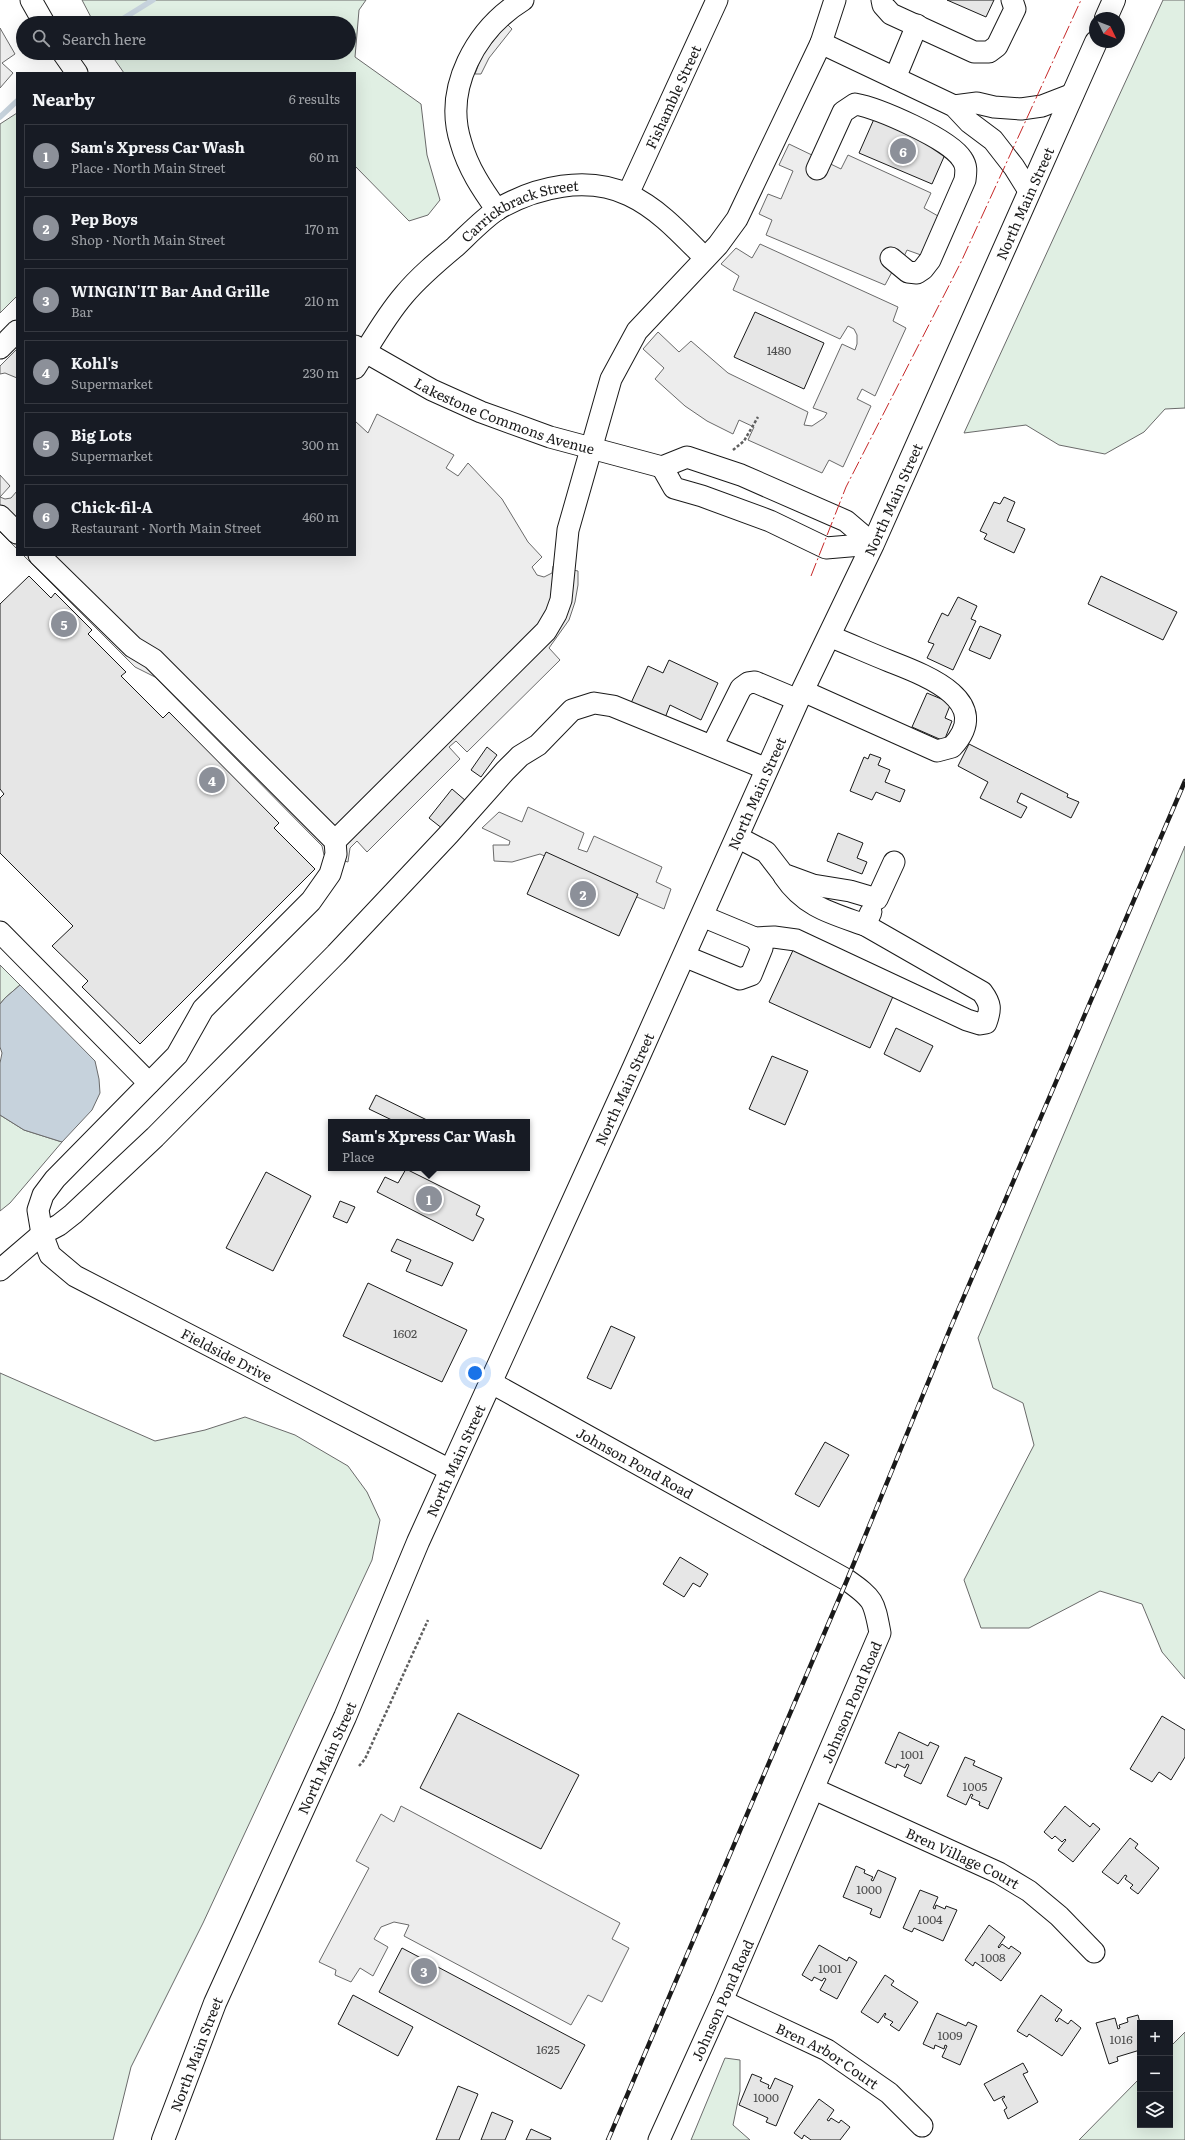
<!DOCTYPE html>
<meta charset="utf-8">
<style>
:root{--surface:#171b24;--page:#242831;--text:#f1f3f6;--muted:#9ea1a6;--line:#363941;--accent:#8c9099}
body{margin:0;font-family:Literata,serif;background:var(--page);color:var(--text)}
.controls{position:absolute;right:12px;bottom:12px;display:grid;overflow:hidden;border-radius:0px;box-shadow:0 4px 16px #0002}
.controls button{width:36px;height:36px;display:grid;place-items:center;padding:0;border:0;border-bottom:1px solid var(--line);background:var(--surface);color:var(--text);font:20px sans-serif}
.compass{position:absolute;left:1089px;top:12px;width:36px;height:36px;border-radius:50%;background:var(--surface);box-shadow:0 4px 16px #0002;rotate:133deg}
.you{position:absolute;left:475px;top:1373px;width:14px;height:14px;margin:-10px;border:3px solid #fff;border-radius:50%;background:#1a73e8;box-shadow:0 0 0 6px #1a73e833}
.badge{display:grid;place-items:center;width:26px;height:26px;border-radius:50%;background:var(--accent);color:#fff;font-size:13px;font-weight:700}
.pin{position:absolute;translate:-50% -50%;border:2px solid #fff;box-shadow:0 1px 4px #0006}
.popup{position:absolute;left:328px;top:1119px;width:202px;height:52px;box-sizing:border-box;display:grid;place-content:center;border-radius:0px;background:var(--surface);filter:drop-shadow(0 1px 3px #0005);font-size:13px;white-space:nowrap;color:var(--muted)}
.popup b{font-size:15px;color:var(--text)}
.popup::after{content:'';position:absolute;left:50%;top:100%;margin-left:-8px;border:8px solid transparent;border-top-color:var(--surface)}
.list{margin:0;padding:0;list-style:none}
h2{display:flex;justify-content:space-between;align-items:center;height:52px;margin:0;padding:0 16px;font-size:17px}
h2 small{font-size:13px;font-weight:400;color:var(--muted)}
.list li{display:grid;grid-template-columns:26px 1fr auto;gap:12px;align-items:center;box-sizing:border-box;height:64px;margin:0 8px 8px;padding:0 8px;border:1px solid var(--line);border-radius:0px}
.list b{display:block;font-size:15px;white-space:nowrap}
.list p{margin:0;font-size:13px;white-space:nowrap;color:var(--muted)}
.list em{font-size:13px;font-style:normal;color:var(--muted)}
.icon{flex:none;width:22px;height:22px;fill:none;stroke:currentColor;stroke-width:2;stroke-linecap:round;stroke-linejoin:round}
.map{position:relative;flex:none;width:1185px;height:2140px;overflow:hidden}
.search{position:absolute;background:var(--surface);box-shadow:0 4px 16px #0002;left:16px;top:16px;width:340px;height:44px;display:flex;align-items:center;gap:10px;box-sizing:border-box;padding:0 14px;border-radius:22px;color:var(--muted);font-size:15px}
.panel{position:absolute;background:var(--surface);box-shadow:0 4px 16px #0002;left:16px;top:72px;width:340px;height:484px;border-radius:0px}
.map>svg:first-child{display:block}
.green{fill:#e0efe3;stroke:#6a6a6a}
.parking{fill:#ededed;stroke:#6a6a6a}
.water{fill:#c6d2dc;stroke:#6a6a6a}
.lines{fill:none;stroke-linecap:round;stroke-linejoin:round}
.stream{stroke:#c6d2dc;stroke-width:5.5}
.building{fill:#e6e6e6;stroke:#1a1a1a}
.minor-casing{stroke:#1a1a1a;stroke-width:23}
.highway-casing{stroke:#1a1a1a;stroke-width:24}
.path{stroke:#5f5f5f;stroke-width:2.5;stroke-dasharray:3 2;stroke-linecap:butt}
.minor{stroke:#fff;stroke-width:21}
.highway{stroke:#fff;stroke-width:22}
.rail-casing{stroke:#1a1a1a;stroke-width:4.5}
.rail{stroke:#fff;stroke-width:3;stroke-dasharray:9;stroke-linecap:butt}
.power{stroke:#c62828;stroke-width:1;stroke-dasharray:14 3 2 3;stroke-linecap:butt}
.labels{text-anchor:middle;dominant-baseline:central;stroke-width:3;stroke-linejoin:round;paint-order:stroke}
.number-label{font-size:12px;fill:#4d4d4d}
.street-label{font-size:14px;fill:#1a1a1a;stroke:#fff}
</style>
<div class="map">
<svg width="1185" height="2140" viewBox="0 0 1185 2140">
<rect width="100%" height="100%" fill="#fff"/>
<g class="green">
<path d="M82,0H366L359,10L355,57L421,104L427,155L440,200L428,215L409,221L355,166V73H124L110,53H349V23H94Z"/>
<path d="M1163,0H1185V408L1165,409L1144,432L1105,454L1059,445L1026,425L964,433Z"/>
<path d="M17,113V296L0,313V124Z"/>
<path d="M1185,846V1679L1162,1652L1142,1604L1100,1591L1029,1628H981L964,1580L1034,1445L1023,1403L993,1388L978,1338Z"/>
<path d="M0,965L20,985L5,998L0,1004Z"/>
<path d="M0,1115L24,1130L62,1142L10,1203L0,1211Z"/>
<path d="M0,1373L155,1441L205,1430L245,1417L295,1435L348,1466L367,1492L380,1520L372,1560L203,1923L131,2067L113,2140H0Z"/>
<path d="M1185,2032V2140H1079L1140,2078V2125H1170V2047Z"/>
<path d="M725,2058L740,2060V2091L733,2125L750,2140H691Z"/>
</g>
<g class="parking">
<path d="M507,24L512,29L489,58L481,74H475L482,55Z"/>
<path d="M0,28L15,54L2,63L13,73L0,88Z"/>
<path d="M789,144L841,169L848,155L931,193L924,208L938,216L921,255L907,250L896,274L892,272L885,285L766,235L772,220L759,214L768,194L781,199L793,171L779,165Z"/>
<path d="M760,244L898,307L893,321L906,328L875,396L862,389L857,399L871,406L843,467L829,460L822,473L748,440L754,427L739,420L733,434L707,421L685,406L655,379L664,368L643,349L658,332L679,352L691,341L728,373L808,412L804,425L812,426L824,418L827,413L813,408L842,344L855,350L857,344V335L854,329L848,326L840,339L733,290L739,276L721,264L736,248L752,258Z"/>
<path d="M17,349V378L5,373L0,374V366Z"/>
<path d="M377,414L454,455L446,468L458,476L468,463L502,499L528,542L542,557L532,567L537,575L544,577L552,573L553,566L578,571V585L575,602L569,620L549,648L560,660L467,752L456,741L449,747L460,759L367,852L357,841L350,848L348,862L324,855L322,846L155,677L135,667L23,555H355V421L368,433Z"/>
<path d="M0,475L10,486L0,497L5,499L11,498L17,491V549L0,532Z"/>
<path d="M528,807L584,833L578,849L587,852L594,836L662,867L656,882L671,889L664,909L540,854L512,862L494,861L493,845H509L510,841L482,828L499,812L522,822Z"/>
<path d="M401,1806L620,1923L612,1939L629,1948L602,2002L588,1995L571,2025L404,1936L409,1925L394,1922L381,1927L374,1939L388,1947L373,1976L360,1968L351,1982L335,1975L336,1970L319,1962L369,1868L356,1861L381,1814L394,1822Z"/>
</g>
<path class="water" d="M20,985L95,1061L99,1079L100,1093L92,1110L62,1142L24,1130L0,1115V1063L2,1053L0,1047V1004L5,998Z"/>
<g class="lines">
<g class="stream">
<path d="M116,23L153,0"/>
<path d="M0,117L17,101"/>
</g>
</g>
<g class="building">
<path d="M947,0H994L986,17Z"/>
<path d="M874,119L947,150L932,184L859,153Z"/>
<path d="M755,312L824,343L804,389L734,357Z"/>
<path d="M1004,497L1015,502L1007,521L1025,529L1014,553L984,539L987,534L980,531L994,502L1000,504Z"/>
<path d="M29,576L51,598L55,593L92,630L88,634L126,672L121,676L163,718L169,712L279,823L274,828L315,869L140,1044L82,987L88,981L52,946L73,926L0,853V798L4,794L0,789V604Z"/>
<path d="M1101,576L1177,612L1163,640L1088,604Z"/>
<path d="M958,597L977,606L971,619L976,621L953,670L927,658L934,644L928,642L942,613L948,616Z"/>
<path d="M980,626L1001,635L990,659L969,650Z"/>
<path d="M669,660L718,683L701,720L670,705L665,718L631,703L648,666L663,673Z"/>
<path d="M927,693L951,703L945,718L952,721L944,741L912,727Z"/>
<path d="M969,744L1068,794L1067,797L1079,802L1071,818L1021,793L1017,802L1027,807L1021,818L980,798L988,782L958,766Z"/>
<path d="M487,747L497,755L481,777L471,770Z"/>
<path d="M870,754L881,758L878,765L890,770L885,782L905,790L900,802L876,792L872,800L850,791L864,757L868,759Z"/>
<path d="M452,789L466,801L443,829L429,818Z"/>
<path d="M838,833L863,843L857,858L867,862L862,874L827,861Z"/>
<path d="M546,852L638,894L619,936L527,894Z"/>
<path d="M795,946L895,992L870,1048L769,1002Z"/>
<path d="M896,1028L933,1046L920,1072L884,1054Z"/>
<path d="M772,1056L808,1071L785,1125L749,1109Z"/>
<path d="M376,1095L431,1122H396L369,1109Z"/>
<path d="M406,1169L480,1206L476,1215L484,1219L473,1241L377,1192L385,1177L398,1183Z"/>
<path d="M266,1172L311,1196L273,1271L226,1248Z"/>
<path d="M340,1201L355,1207L347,1223L333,1217Z"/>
<path d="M397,1239L453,1263L442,1286L406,1271L411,1260L391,1251Z"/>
<path d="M368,1283L467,1330L442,1382L343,1336Z"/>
<path d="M611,1326L635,1337L611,1389L587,1378Z"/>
<path d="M825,1442L849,1455L819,1507L795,1494Z"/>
<path d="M680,1557L708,1574L700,1587L693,1583L684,1597L663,1584Z"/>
<path d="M458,1713L579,1775L541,1849L420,1788Z"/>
<path d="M1162,1716L1185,1730V1757L1171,1780L1159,1772L1152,1782L1130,1769Z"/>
<path d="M899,1732L928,1746L930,1742L939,1746L921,1784L904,1776L909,1765L907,1764L905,1768L897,1764L896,1768L885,1763Z"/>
<path d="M965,1757L975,1761L973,1765L1002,1778L988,1809L979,1805L980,1802L971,1798L973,1795L971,1794L966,1805L947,1796Z"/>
<path d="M1065,1806L1090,1827L1093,1823L1100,1829L1073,1862L1058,1850L1066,1840L1065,1839L1062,1842L1055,1836L1052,1839L1044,1832Z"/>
<path d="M1130,1838L1138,1844L1135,1848L1159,1868L1138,1894L1130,1888L1133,1885L1125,1879L1127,1876L1125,1875L1118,1884L1102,1872Z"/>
<path d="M856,1866L865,1870L864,1873L873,1877L871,1880L873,1881L878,1870L896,1878L880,1918L870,1914L872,1909L843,1897Z"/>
<path d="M920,1890L938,1897L933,1908L935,1909L936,1905L945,1909L946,1906L957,1910L943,1941L914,1928L912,1932L903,1928Z"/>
<path d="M989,1925L1005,1937L998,1947L999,1948L1002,1944L1009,1949L1011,1946L1021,1953L1001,1981L975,1962L973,1966L965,1960Z"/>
<path d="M819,1945L847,1961L849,1957L857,1962L837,1999L820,1990L826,1979L824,1978L822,1981L814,1977L812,1981L802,1975Z"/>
<path d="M402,1948L585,2045L561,2089L379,1992Z"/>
<path d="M885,1975L894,1981L891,1985L918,2002L899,2031L890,2025L893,2022L884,2017L886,2014L885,2013L878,2023L861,2012Z"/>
<path d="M353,1995L413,2027L398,2056L338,2024Z"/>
<path d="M1041,1995L1062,2010L1055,2020L1057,2022L1059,2018L1068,2024L1071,2020L1081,2028L1062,2056L1029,2034L1027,2037L1017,2031Z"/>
<path d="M937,2013L966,2026L968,2022L977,2026L960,2065L942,2057L947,2046L945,2045L944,2049L935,2045L934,2049L923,2044Z"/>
<path d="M1138,2015L1140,2023V2050L1117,2057L1118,2061L1109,2064L1096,2023L1115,2018L1118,2029L1120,2028L1119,2025L1128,2022L1127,2018Z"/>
<path d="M1023,2063L1028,2072L1023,2074L1038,2102L1008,2119L1004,2110L1007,2108L1002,2099L1005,2097L1004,2096L994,2101L984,2084Z"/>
<path d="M752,2074L762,2078L760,2081L769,2085L768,2088L770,2089L775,2078L793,2086L776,2126L766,2122L768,2118L739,2105Z"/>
<path d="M458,2086L478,2094L459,2140H436Z"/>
<path d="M819,2099L834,2110L827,2120L829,2121L831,2118L839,2123L841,2120L850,2127L840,2140H811L804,2135L802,2139L794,2133Z"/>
<path d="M492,2112L513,2121L505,2140H481Z"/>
<path d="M531,2129L551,2138L550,2140H526Z"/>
</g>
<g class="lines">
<g class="minor-casing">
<g id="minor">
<path d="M31,0L44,23"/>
<path d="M882,0L883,5L891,14L974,52H989L997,46L1015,9L1012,0"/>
<path d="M821,43L954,106L969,122L993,140L1014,167L1029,191"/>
<path d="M63,53L77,73"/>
<path d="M895,78L917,25"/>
<path d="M954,106L977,103L994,107L1021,109L1042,106L1073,94"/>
<path d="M817,169L843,112L855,104C878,108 950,139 962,159C967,166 966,172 965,180L930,260L923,269L917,273L908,272L891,258"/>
<path id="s1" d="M628,194L717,0"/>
<path d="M497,210C482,189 468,168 461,143C443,88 476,29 523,0"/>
<path id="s2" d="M355,346L432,390L481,412L550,437L662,467L687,457L741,475L846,521L873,544"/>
<path d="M0,348L17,331"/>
<path id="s3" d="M355,368C371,343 385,317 404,295C419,277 437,262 455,247C468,235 483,219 498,209C536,187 587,175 629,195C659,209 682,235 705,258"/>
<path d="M662,467L674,488L702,496L770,521L826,548L873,544"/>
<path d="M0,516L17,533"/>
<path id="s4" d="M39,555L133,647L153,659L335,841L336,854L330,874L311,901L203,1009L177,1055L55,1179L43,1195L38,1210L42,1234L50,1255L75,1276L450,1470"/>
<path d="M803,691L937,751L952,747C996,700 922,674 889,661C869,653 849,644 829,636"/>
<path d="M712,746L741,688L748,683L755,682L798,700"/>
<path d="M737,837L766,852L783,874L813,885L850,891L877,899L894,862"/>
<path d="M335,841L546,631L556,614L561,600L568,530L611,379L637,331L718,245L737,219L821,43L835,0"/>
<path d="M784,876C805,907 831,913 865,925L871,912"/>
<path d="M702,916L755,938L774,937L796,940L967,1020L980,1024L986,1023C991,1009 991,1004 982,992L865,925"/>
<path d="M0,932L149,1083"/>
<path d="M684,956L740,979L751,975L762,948L755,938"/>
<path d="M0,1270L42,1234L59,1225L73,1214L155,1137L336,954L449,834L505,771L520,756L538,745L572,710L594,703L613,706L767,769"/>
<path id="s5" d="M490,1382L847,1580C874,1599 874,1601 880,1633L722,2001L659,2140"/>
<path id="s6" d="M814,1789L999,1873L1029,1891L1059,1916L1094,1952"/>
<path id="s7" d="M722,2001L827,2050L889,2093L922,2126"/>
</g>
</g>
<g class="highway-casing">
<g id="highway">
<path d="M1106,18L1114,0"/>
<path id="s8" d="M163,2140L215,2003L345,1717L418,1542L634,1067L798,700L873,544L1096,42"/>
</g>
</g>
<g class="path">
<path d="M733,450L744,441L758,417"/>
<path d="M359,1766L365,1759L428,1620"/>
</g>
<use href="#minor" class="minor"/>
<use href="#highway" class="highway"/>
<g class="rail-casing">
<path id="rail" d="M608,2140L847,1580L950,1329L1185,781"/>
</g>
<use href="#rail" class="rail"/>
<path class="power" d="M811,576L846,487L961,262L1081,0"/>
</g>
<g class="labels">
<g class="number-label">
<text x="779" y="350">1480</text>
<text x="405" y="1333">1602</text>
<text x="912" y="1754">1001</text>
<text x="975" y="1786">1005</text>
<text x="869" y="1889">1000</text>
<text x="930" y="1919">1004</text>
<text x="993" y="1957">1008</text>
<text x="830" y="1968">1001</text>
<text x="950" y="2035">1009</text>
<text x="1121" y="2039">1016</text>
<text x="548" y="2049">1625</text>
<text x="766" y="2097">1000</text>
</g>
<g class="street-label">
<text stroke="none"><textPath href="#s1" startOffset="107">Fishamble Street</textPath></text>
<text stroke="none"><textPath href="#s8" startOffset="2120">North Main Street</textPath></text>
<text stroke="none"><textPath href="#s3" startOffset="235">Carrickbrack Street</textPath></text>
<text stroke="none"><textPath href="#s2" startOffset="166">Lakestone Commons Avenue</textPath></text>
<text stroke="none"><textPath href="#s8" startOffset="1796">North Main Street</textPath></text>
<text stroke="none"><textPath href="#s8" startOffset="1472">North Main Street</textPath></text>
<text stroke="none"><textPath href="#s8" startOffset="1148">North Main Street</textPath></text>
<text stroke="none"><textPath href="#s4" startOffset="1145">Fieldside Drive</textPath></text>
<text stroke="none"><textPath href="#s8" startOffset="740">North Main Street</textPath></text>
<text stroke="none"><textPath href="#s5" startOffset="166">Johnson Pond Road</textPath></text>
<text transform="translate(851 1702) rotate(-67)">Johnson Pond Road</text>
<text stroke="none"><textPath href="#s8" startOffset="416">North Main Street</textPath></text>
<text stroke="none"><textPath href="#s6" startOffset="164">Bren Village Court</textPath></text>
<text transform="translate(722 2000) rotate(-66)">Johnson Pond Road</text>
<text stroke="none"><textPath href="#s8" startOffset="92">North Main Street</textPath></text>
<text stroke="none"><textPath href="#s7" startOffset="119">Bren Arbor Court</textPath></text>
</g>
</g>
</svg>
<div class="controls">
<button>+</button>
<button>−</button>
<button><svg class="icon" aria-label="layers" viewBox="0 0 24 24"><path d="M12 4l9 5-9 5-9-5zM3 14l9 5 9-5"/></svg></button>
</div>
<svg class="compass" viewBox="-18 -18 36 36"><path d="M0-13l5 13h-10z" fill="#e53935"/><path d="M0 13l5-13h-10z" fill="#9ea1a6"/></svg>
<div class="you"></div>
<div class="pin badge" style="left:429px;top:1199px">1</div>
<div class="popup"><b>Sam's Xpress Car Wash</b>Place</div>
<div class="pin badge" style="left:583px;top:894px">2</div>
<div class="pin badge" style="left:424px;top:1971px">3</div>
<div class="pin badge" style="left:212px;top:780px">4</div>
<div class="pin badge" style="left:64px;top:624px">5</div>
<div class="pin badge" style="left:903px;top:151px">6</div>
<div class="search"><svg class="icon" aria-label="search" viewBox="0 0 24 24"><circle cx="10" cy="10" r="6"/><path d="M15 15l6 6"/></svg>Search here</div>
<section class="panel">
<h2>Nearby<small>6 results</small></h2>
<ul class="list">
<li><span class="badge">1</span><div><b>Sam's Xpress Car Wash</b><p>Place · North Main Street</p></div><em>60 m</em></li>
<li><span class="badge">2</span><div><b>Pep Boys</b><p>Shop · North Main Street</p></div><em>170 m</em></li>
<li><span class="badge">3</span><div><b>WINGIN'IT Bar And Grille</b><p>Bar</p></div><em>210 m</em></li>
<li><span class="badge">4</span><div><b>Kohl's</b><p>Supermarket</p></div><em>230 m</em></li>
<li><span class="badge">5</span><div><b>Big Lots</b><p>Supermarket</p></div><em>300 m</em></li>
<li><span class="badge">6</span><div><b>Chick-fil-A</b><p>Restaurant · North Main Street</p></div><em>460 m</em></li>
</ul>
</section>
</div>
